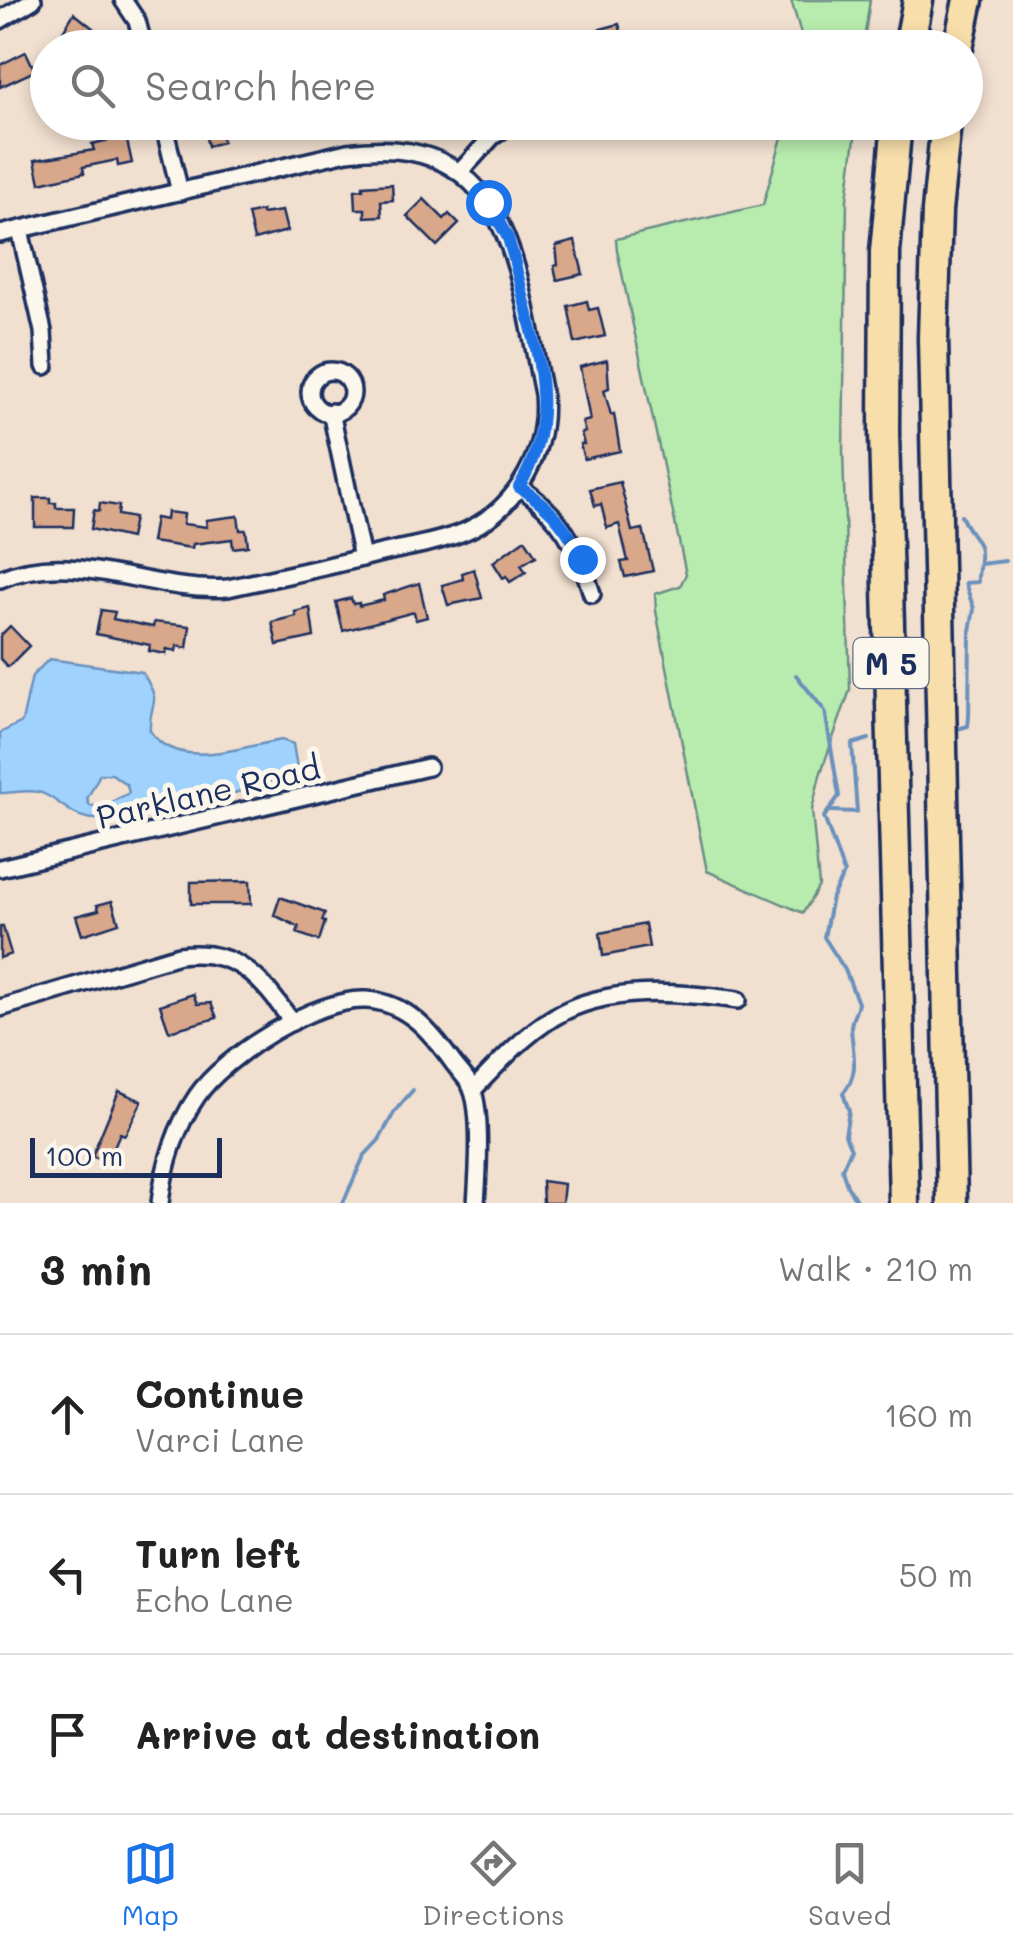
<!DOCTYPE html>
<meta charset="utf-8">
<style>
:root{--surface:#fff;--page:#f2f2f2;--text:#222;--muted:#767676;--line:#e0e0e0;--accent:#1a73e8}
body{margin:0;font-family:Mali,sans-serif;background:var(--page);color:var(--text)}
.scale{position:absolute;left:30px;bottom:25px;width:192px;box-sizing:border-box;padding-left:10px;border:5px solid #1b2f5e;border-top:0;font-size:28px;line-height:35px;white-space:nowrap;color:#1b2f5e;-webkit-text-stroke:8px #fbf7ec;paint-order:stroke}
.stop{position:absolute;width:30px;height:30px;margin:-22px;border:8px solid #1a73e8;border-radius:50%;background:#fff}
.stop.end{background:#1a73e8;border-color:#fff;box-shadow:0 2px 10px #0008}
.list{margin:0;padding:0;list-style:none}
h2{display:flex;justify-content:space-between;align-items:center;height:130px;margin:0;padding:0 40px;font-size:42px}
h2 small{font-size:32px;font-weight:400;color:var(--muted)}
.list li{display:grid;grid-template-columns:65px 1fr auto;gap:30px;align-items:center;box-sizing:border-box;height:160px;padding:0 40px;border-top:2px solid var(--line)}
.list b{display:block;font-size:38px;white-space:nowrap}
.list p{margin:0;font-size:32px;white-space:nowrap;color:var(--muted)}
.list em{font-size:32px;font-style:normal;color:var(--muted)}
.icon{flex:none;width:55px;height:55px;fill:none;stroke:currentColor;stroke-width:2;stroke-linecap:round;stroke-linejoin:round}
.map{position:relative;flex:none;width:1013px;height:1203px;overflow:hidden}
.search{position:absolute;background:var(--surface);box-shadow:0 5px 15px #0003;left:30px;right:30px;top:30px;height:110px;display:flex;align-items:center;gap:25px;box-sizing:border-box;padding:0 35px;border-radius:55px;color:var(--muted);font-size:38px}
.sheet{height:610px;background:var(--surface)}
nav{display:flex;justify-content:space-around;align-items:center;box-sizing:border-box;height:140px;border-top:2px solid var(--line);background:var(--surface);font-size:28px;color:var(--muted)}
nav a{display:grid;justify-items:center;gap:5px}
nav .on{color:var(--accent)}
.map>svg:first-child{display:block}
.green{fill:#b8ecae;stroke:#6a8e86;stroke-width:2.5}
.water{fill:#9fd2fd;stroke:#6a91bd;stroke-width:2.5;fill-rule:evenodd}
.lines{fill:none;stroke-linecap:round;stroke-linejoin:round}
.stream{stroke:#6a91bd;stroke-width:4}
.building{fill:#d9a88b;stroke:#1b2f5e;stroke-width:2.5}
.street-casing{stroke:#1b2f5e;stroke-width:22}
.highway-casing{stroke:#1b2f5e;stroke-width:35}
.street{stroke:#fbf7ec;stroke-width:15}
.highway{stroke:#f8deab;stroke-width:28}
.route{stroke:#1a73e8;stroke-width:12}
.labels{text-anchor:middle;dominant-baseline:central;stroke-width:10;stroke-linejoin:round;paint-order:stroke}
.shield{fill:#fbf7ec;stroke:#5e6b89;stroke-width:2.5}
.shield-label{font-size:30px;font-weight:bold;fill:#1b2f5e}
.street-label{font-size:32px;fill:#1b2f5e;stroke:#fbf7ec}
</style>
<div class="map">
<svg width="1013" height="1203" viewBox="0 0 1013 1203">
<rect width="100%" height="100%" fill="#f1dfcf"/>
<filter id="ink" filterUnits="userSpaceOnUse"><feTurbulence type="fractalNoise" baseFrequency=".01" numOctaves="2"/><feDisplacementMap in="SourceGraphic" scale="20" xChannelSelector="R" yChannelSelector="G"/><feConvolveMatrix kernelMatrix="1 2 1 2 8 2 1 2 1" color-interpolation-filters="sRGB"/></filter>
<g filter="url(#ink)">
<g class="green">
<path d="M791,0H870L863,47H805Z"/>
<path d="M786,123H857L847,199L843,450L850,690L820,775L812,810L819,886L803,913L707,871L656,611L655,594L680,586L686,574L617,250L616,239L763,205Z"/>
</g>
<path class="water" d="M49,659L142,672C165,708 148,699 150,731C177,772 242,746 282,740L293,744L297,768C275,788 117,825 87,818C71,815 60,802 46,795C33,788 15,793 0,793V733L22,722L32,676ZM100,774H112L127,785L129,793L103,806H90L87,799Z"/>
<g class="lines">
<g class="stream">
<path d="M980,564L1005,561"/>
<path d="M796,675L825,711L839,796L824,817L844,873L832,897L824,937L845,970L858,1003C857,1011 851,1019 851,1027C852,1052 861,1072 843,1093L849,1111L845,1135L851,1149L842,1169L847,1186L858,1203"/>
<path d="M957,729L968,726L969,717L970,631L974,609L965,583L978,582C977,571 983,557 979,546C974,535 965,527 961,515"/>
<path d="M831,811L857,812L852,744L869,739"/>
<path d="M343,1203L364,1156L379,1140L395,1111L413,1090"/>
</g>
</g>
<g class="building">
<path d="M74,13L105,38L97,48H87L80,42L74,48L60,36Z"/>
<path d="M619,24L625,48H589L586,33Z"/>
<path d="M26,52L35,71L0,87V65Z"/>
<path d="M202,122H262V127L221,136L223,142L208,146Z"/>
<path d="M126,136L132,163L118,166L117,160L83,167L84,173L40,183L35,160L94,150L92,144Z"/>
<path d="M392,184L393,200L381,201L382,216L365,217V209H356L355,190L363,189V186Z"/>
<path d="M424,199L444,219L449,214L459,224L437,246L407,216Z"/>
<path d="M262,211V214L282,211L287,231L254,240L248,214Z"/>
<path d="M575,241L583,274L557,280L554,266L558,265L556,246Z"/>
<path d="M587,301L589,310L598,308L605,336L575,343L568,306Z"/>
<path d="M607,360L609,388L604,390L611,415L614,414L620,451L584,459L580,444H584L581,433L585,432L582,422L590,420L580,367Z"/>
<path d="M620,482L632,531L643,529L653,571L625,577L621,562L628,561L619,524L607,528L601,504L595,506L590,489Z"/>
<path d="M35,498H50V503H56V508H74L73,527H35Z"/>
<path d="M100,503L119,506L118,515L134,518L130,538L91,529L94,510L99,511Z"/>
<path d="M167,512L184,514L183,524L207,527L206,520L238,516L240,530H246L248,546L233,548L232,539L193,544L192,548L151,542L155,518L166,520Z"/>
<path d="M525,539L536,556L521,565L526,572L510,582L506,576L503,578L493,562Z"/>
<path d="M474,569L482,598L448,605L442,585L463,579L462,573Z"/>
<path d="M419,583L427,617L416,620L414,612L343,631L336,602L351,598L353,604L359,603V606L384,600L383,595Z"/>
<path d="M310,608L314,637L277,645L272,622L296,616L295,612Z"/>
<path d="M101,610L115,612L113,619L153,627L154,622L190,626L187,648L177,646L176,651L166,649V654L149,651L150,645L96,634Z"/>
<path d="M10,626L29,646L8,667L0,659V636Z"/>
<path d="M250,881L251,904H191V882Z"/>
<path d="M280,897L325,913L322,921L325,922L319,941L297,933L299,927L274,915Z"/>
<path d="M112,901L119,923L82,935L76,916L99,910L97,905Z"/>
<path d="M645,924L649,947L603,956L600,933Z"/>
<path d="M0,927H3L11,954L0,958Z"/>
<path d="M193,994L197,1004L211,1003L217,1018L169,1031L160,1005Z"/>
<path d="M119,1091L142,1101L125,1135L120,1133L107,1163L92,1156Z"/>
<path d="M542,1181L564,1184L562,1203H543Z"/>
</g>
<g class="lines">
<g class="street-casing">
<g id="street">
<path d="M123,0L137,21L144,48"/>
<path d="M0,20L33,0"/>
<path d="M163,122L180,192"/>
<path d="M460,172L492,137L513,122"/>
<path d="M20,230L43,331L45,366"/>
<path d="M0,234L347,152C512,128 518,274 543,394C548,450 519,507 466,531C438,543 406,547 377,554C328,567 278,577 228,588C150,594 76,547 0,579"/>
<circle cx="331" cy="392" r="21"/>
<path d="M331,412L362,558"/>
<path d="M519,487C560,513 579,549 592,594"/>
<path d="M0,868L428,767"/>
<path d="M0,1008L179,955C237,948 261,978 292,1022"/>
<path d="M473,1090C498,1064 523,1036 554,1017C607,985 679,992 738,1000"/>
<path d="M160,1203C164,1166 176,1127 197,1096C224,1056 317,997 366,1000C407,1002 432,1033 454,1064C460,1072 469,1080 472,1089C482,1113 478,1176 476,1203"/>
</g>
</g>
<g class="highway-casing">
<g id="highway">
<path d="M909,48L918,0"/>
<path d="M958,48L968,0"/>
<path d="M897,122L885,252L884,433L904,1203"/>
<path d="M946,122L937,211L933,338L952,1203"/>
</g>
</g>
<use href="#street" class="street"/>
<use href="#highway" class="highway"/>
</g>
</g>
<g class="lines" filter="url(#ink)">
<path class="route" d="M488,202L508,238L514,259C532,340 565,411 519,487C547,504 569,529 582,559"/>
</g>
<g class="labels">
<rect class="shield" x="853.5" y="638" width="75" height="50" rx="8"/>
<g class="shield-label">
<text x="891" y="663">M 5</text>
</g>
<g class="street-label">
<text transform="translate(208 791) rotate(-13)">Parklane Road</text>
</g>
</g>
</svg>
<div class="scale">100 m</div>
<div class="stop" style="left:488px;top:202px"></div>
<div class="stop end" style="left:582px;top:559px"></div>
<div class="search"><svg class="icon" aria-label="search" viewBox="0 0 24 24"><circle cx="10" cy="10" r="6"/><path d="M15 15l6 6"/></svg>Search here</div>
</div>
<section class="sheet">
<h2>3 min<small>Walk · 210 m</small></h2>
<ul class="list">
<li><svg class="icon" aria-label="ahead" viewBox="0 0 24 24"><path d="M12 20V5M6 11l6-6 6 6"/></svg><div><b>Continue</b><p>Varci Lane</p></div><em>160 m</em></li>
<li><svg class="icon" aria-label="left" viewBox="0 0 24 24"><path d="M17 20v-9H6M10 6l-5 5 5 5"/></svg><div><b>Turn left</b><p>Echo Lane</p></div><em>50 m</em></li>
<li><svg class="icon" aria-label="arrive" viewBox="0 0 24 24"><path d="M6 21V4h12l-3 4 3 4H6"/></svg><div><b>Arrive at destination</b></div></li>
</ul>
</section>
<nav>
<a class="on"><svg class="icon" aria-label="map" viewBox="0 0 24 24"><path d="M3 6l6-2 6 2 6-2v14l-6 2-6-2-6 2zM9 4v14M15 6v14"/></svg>Map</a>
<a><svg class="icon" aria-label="directions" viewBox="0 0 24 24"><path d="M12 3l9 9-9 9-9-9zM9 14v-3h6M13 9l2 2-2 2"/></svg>Directions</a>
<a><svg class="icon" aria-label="saved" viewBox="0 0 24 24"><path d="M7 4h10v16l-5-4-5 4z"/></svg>Saved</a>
</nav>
